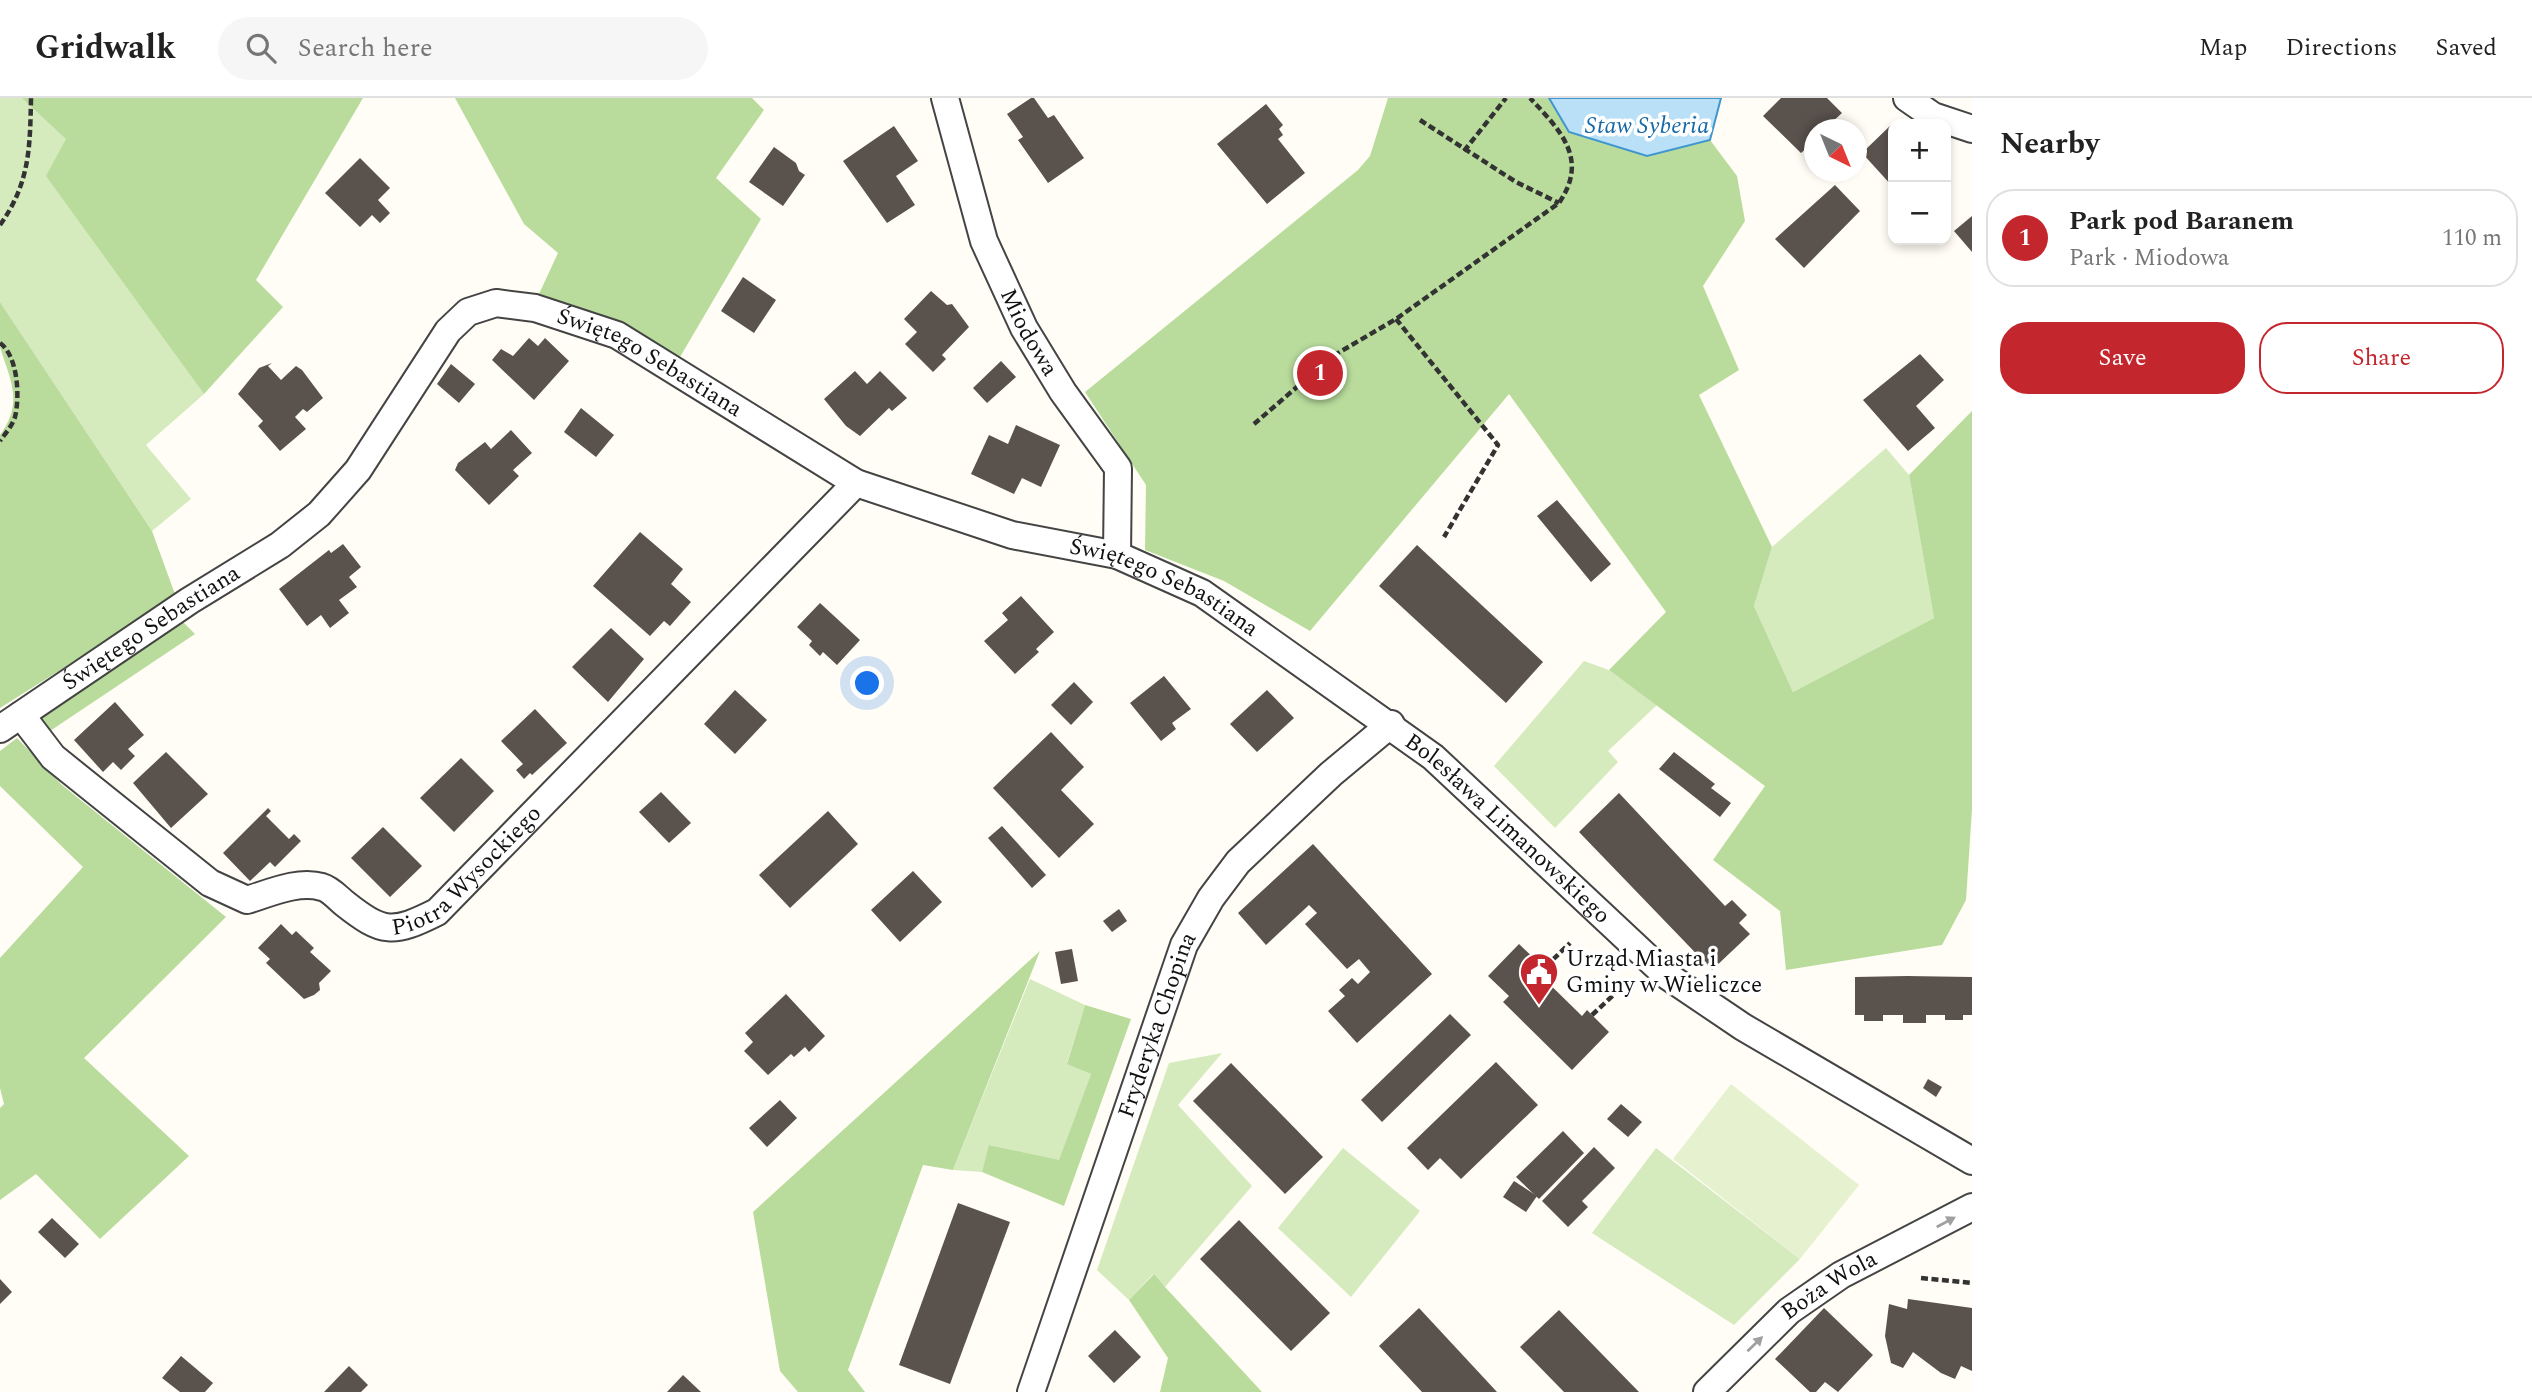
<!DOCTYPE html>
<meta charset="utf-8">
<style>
:root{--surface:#fff;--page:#f6f6f6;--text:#222;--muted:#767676;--line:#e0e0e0;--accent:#c4262e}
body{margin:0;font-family:Spectral,serif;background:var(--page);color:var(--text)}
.controls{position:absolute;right:21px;top:21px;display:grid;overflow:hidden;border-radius:14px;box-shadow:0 4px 10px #0003}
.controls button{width:63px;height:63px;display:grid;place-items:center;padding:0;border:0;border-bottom:2px solid var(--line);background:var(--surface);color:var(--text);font:35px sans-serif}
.compass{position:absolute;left:1804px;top:21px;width:63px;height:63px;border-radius:50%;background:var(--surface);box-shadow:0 4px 10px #0003;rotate:137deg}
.you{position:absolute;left:868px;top:586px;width:24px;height:24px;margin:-18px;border:5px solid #fff;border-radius:50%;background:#1a73e8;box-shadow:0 0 0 10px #1a73e833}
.badge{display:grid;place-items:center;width:46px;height:46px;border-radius:50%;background:var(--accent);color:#fff;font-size:23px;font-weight:700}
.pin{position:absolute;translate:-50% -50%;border:4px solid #fff;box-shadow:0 2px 7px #0006}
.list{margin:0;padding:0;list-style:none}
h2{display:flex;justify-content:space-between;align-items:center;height:91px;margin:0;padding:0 28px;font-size:30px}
h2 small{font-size:23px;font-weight:400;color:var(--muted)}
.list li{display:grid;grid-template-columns:46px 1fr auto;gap:21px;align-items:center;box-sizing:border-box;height:98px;margin:0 14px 14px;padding:0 14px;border:2px solid var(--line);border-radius:28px}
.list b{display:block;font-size:26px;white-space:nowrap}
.list p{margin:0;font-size:23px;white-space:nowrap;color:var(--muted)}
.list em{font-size:23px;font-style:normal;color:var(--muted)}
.actions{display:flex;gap:14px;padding:21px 28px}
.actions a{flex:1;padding:16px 0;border:2px solid var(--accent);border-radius:28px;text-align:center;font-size:24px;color:var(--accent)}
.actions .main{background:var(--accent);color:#fff}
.icon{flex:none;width:38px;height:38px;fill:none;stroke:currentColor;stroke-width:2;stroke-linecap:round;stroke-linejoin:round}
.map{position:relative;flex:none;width:1972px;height:1294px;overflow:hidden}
header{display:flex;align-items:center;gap:42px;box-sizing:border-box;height:98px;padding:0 35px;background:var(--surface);border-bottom:2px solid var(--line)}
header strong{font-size:33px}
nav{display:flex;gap:38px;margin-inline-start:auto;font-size:24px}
.search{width:490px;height:63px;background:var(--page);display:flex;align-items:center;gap:18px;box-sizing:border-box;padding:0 24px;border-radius:38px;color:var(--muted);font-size:26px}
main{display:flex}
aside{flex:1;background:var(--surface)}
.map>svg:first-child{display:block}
.green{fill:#d5ebbd}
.forest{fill:#b9dc9c}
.pitch{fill:#e6f2cf}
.water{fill:#b9e0f7;stroke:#3f96cf;stroke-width:2}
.building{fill:#5a524d}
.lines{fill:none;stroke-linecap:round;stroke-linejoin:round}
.minor-casing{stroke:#444;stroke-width:30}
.path{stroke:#333;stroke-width:4.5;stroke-dasharray:7 3.5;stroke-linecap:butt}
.minor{stroke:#fff;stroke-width:26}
.oneway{fill:#a0a0a0}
.labels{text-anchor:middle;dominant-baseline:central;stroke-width:7;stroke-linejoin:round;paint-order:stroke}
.street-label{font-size:23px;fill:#111;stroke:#fff}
.poi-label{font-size:23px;fill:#111;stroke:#fff;text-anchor:start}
.water-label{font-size:24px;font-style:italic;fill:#1768a6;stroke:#fff}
</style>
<header>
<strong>Gridwalk</strong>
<div class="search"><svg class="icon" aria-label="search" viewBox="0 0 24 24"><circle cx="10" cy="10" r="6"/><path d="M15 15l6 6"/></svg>Search here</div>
<nav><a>Map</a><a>Directions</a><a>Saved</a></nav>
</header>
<main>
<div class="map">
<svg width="1972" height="1294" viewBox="0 0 1972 1294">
<rect width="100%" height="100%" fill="#fffdf5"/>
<g class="green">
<path d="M0,0H279L81,123L204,296L146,347L191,401L152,433L0,204Z"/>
<path d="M1886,350L1909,377L1934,520L1793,594L1754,508L1772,449Z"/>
<path d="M1584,563L1609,572L1657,607L1608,653L1618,664L1555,730L1494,668Z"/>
<path d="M1030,881L1085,907L1067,965L1091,976L1059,1063L990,1047L982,1074L953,1072Z"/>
<path d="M1222,955L1178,1007L1252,1088L1165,1189L1153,1176L1129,1202L1097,1172L1169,965Z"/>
<path d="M1343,1050L1420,1113L1351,1199L1278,1130Z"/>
<path d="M1656,1050L1800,1161L1734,1227L1592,1135Z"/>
</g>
<g class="forest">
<path d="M22,0H363L256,182L283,209L204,296L46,78L66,41Z"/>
<path d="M455,0H752L764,12L716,80L761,121L680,259L620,225L538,198L558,155L524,126Z"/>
<path d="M1388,0H1549L1569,34L1647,58L1710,42L1737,78L1745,123L1703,188L1739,272L1699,297L1772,449L1754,508L1793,594L1934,520L1909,377L1972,313V711L1966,802L1942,847L1786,872L1780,813L1713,762L1765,688L1609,572L1666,514L1509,296L1310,533L1224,483L1145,452L1146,387L1085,294L1358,72L1370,58Z"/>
<path d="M0,204L152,433L176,499L0,610V337C24,304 10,282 0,249C0,237 0,217 0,204Z"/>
<path d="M182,523L195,536L47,635L36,622Z"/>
<path d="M17,640L62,687L226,819L84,960L189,1058L100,1141L36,1076L0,1102V1010L4,1006L0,990V860L83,769L0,688V653Z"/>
<path d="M1040,853L953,1072L923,1067L848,1272L865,1294H798L780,1273L753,1114Z"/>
<path d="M1085,907L1131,921L1064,1108L982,1074L989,1047L1059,1062L1091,976L1067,966Z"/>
<path d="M1154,1176L1165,1189L1262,1294H1160L1168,1260L1129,1202Z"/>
</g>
<path class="pitch" d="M1731,986L1859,1087L1800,1161L1673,1061Z"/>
<path class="water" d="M1549,0H1721L1710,42L1647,58L1569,34Z"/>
<g class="building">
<path d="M1031,0H1034L1048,20L1054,17L1084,60L1048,85L1018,42L1023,39L1007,16Z"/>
<path d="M1781,0H1827L1842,15L1830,26L1835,32H1814V53L1809,48L1801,55L1763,18Z"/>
<path d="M1266,6L1283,27L1279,31L1283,37L1278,41L1305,75L1267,106L1217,46Z"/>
<path d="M1893,25V89L1862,55Z"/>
<path d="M894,28L918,63L896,78L915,107L887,125L843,63Z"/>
<path d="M774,49L796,65L799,73L805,77L783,108L749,84Z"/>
<path d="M360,60L390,90L378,102L390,115L380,125L372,117L360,129L325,95Z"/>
<path d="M1835,87L1860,113L1804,170L1775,141Z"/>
<path d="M1972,118V154L1954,133Z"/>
<path d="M743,179L776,202L754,235L721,213Z"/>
<path d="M931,193L947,207L952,206L969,229L942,257L946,261L933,274L905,246L917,234L904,221Z"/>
<path d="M529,240L538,248L545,240L569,263L534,302L492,262L501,251L513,258Z"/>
<path d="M1920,256L1944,282L1916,308L1935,330L1908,353L1863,302Z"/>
<path d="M1001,263L1016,279L987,305L973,290Z"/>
<path d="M272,265L268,268L281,282L296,268L302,272L323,300L307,314L303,311L295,319L306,331L280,353L258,328L263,323L238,296L259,270Z"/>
<path d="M451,266L475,286L459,305L437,286Z"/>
<path d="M855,273L867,286L880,273L907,300L892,313L889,310L860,338L846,328L824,301Z"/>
<path d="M581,310L614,337L596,359L564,334Z"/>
<path d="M1016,327L1060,347L1041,389L1022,380L1014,396L971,376L989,337L1008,346Z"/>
<path d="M511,332L532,355L513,372L519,378L489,407L455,372L458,365L485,344L491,351Z"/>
<path d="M1557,402L1611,466L1591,484L1537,418Z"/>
<path d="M640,434L683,471L671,486L691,504L670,528L664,523L650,538L593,488Z"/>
<path d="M343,446L361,469L349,479L357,489L339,502L349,515L330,530L321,517L307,528L279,491L329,452L331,455Z"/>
<path d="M1417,447L1543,564L1506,605L1379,488Z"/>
<path d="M1021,498L1054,534L1036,551L1039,554L1015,576L984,543L1008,522L1002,515Z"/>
<path d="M820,505L860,542L837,567L823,554L820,558L809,547L812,543L797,529Z"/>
<path d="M611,530L644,561L608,604L572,569Z"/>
<path d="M1164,578L1191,611L1172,625L1176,631L1161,643L1130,605Z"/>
<path d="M1074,584L1093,604L1071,627L1051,607Z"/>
<path d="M735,592L767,622L735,656L704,626Z"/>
<path d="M1267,592L1294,620L1257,654L1230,626Z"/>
<path d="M115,604L144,637L128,651L135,658L121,672L113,664L103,674L74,642Z"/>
<path d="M535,611L567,645L532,677L530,675L524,681L516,672L523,666L501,643Z"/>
<path d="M1051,634L1084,669L1061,692L1094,726L1059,760L993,690Z"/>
<path d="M166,654L208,696L171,730L133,685Z"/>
<path d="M1674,654L1715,686L1711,690L1731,705L1720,719L1659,671Z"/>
<path d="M461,660L494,693L454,734L420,700Z"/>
<path d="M661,694L691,725L669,745L639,714Z"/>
<path d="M1619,695L1725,808L1732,802L1747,817L1739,825L1750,836L1712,872L1579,734Z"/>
<path d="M268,710L271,713L266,718L289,741L294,736L301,743L275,769L270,764L250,783L223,755Z"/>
<path d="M828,713L858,746L790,810L759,777Z"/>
<path d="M1002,728L1046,777L1032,790L988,740Z"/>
<path d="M383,729L422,768L390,799L351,760Z"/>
<path d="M1313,746L1432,876L1357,945L1328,913L1345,898L1339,892L1352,880L1358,886L1370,874L1359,861L1347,871L1305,826L1317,815L1309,807L1266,847L1238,815Z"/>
<path d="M913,773L942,804L900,844L871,812Z"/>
<path d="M1119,811L1127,823L1112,834L1103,823Z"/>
<path d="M281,826L292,837L296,833L314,850L310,854L331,873L319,885L320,892L314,897L304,901L266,865L270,861L258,850Z"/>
<path d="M1519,846L1541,867L1535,872L1582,918L1587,912L1609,934L1572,972L1503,904L1509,898L1488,878Z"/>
<path d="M1072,851L1078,883L1061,886L1055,854Z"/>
<path d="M1907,878L1972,879V917H1963V922H1945V917H1926V925H1903V917H1883V923H1864V917H1855V879Z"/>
<path d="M786,896L825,938L809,954L805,949L794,959L791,956L768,977L744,953L753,944L745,935Z"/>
<path d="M1450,916L1471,937L1382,1024L1361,1002Z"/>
<path d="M1496,964L1538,1007L1461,1081L1440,1060L1428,1072L1407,1050Z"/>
<path d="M1231,965L1323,1059L1285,1096L1193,1003Z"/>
<path d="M1928,981L1942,989L1936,999L1923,990Z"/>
<path d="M780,1002L797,1020L767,1049L749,1030Z"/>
<path d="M1621,1006L1642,1024L1628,1039L1607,1021Z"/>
<path d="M1563,1033L1584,1055L1539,1101L1516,1079Z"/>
<path d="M1594,1049L1615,1070L1582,1103L1588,1109L1568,1129L1542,1103Z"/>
<path d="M1514,1083L1537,1098L1526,1114L1503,1099Z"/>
<path d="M958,1105L1010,1124L950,1286L899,1267Z"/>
<path d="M52,1120L79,1146L65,1160L38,1134Z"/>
<path d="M1239,1122L1330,1215L1291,1253L1200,1161Z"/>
<path d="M0,1181L12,1194L0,1206Z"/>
<path d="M1908,1201L1972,1210V1273L1961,1268L1955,1281L1941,1275L1913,1254L1903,1270L1891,1265L1885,1238L1889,1206L1907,1211Z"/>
<path d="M1419,1210L1497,1294H1422L1379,1248Z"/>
<path d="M1824,1210L1873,1257L1838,1294L1825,1284L1816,1294H1810L1775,1261Z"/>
<path d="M1559,1212L1639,1294H1564L1520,1249Z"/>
<path d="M1115,1232L1141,1259L1114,1285L1088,1258Z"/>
<path d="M181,1258L213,1285L205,1294H180L162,1280Z"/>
<path d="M349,1268L368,1287L361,1294H324Z"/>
<path d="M683,1277L701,1294H667Z"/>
</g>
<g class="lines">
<g class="minor-casing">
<g id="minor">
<path id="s1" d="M945,0L984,143L1024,230L1063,294L1118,370L1117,457"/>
<path d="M1907,0L1933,18L1972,31"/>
<path id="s2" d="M21,617L53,659L210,785L247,802C270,795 298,782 322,789C330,791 338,800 344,805C383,836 393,836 437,814L856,385"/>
<path id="s3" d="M0,631L189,503L280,447L319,416L358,372L448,233L468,214L496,205L535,210L617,237L856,385L1012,437L1117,457L1202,495L1433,659L1666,877L1743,929L1972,1063"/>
<path id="s4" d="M1031,1294L1184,847L1211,800L1238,764L1331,676L1391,626"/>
<path id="s5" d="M1707,1294L1789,1213L1841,1177L1972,1109"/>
</g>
</g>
<g class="path">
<path d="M1420,22L1516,84L1559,105"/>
<path d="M1464,53L1506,0"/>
<path d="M0,127C30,85 30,49 31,0"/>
<path d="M1396,221L1498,347L1444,439"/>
<path d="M0,245C18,258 20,299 15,319C12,328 5,336 0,343"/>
<path d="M1254,326L1333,258L1396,221L1559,105C1589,61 1561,33 1530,0"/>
<path d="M1538,876L1570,845"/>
<path d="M1592,917L1620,891"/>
<path d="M1921,1180L1972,1185"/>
</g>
<use href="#minor" class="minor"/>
</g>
<defs><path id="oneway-solid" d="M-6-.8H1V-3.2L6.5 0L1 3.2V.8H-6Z" transform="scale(1.75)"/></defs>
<g class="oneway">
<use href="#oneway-solid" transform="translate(1946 1124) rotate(-28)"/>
<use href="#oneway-solid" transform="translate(1755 1246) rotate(-44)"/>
</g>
<defs>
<g id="civic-pin" transform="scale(2.0125)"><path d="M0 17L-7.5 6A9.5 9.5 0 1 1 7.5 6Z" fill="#c4262e" stroke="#fff"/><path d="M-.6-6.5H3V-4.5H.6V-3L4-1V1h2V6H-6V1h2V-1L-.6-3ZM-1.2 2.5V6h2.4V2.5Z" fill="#fff"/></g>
</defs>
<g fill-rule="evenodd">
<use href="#civic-pin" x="1539" y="874"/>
</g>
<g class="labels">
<g class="street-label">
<text stroke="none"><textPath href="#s1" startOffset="250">Miodowa</textPath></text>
<text stroke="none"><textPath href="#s3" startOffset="833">Świętego Sebastiana</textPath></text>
<text stroke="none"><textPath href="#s3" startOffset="1400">Świętego Sebastiana</textPath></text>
<text stroke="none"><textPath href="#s3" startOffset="182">Świętego Sebastiana</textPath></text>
<text stroke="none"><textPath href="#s3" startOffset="1824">Bolesława Limanowskiego</textPath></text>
<text stroke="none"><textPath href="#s2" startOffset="550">Piotra Wysockiego</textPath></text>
<text stroke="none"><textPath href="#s4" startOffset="388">Fryderyka Chopina</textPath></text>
<text stroke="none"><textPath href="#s5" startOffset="163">Boża Wola</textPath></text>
</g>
<g class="poi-label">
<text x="1566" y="861">Urząd Miasta i<tspan x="1566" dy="26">Gminy w Wieliczce</tspan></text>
</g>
<g class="water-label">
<text x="1647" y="28">Staw Syberia</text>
</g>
</g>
</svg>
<div class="controls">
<button>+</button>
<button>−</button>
</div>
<svg class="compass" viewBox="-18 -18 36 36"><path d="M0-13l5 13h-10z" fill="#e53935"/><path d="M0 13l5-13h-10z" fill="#767676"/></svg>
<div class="you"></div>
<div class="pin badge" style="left:1320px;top:275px">1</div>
</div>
<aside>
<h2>Nearby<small></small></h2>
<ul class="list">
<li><span class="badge">1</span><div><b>Park pod Baranem</b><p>Park · Miodowa</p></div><em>110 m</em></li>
</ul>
<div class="actions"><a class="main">Save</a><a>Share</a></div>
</aside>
</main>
